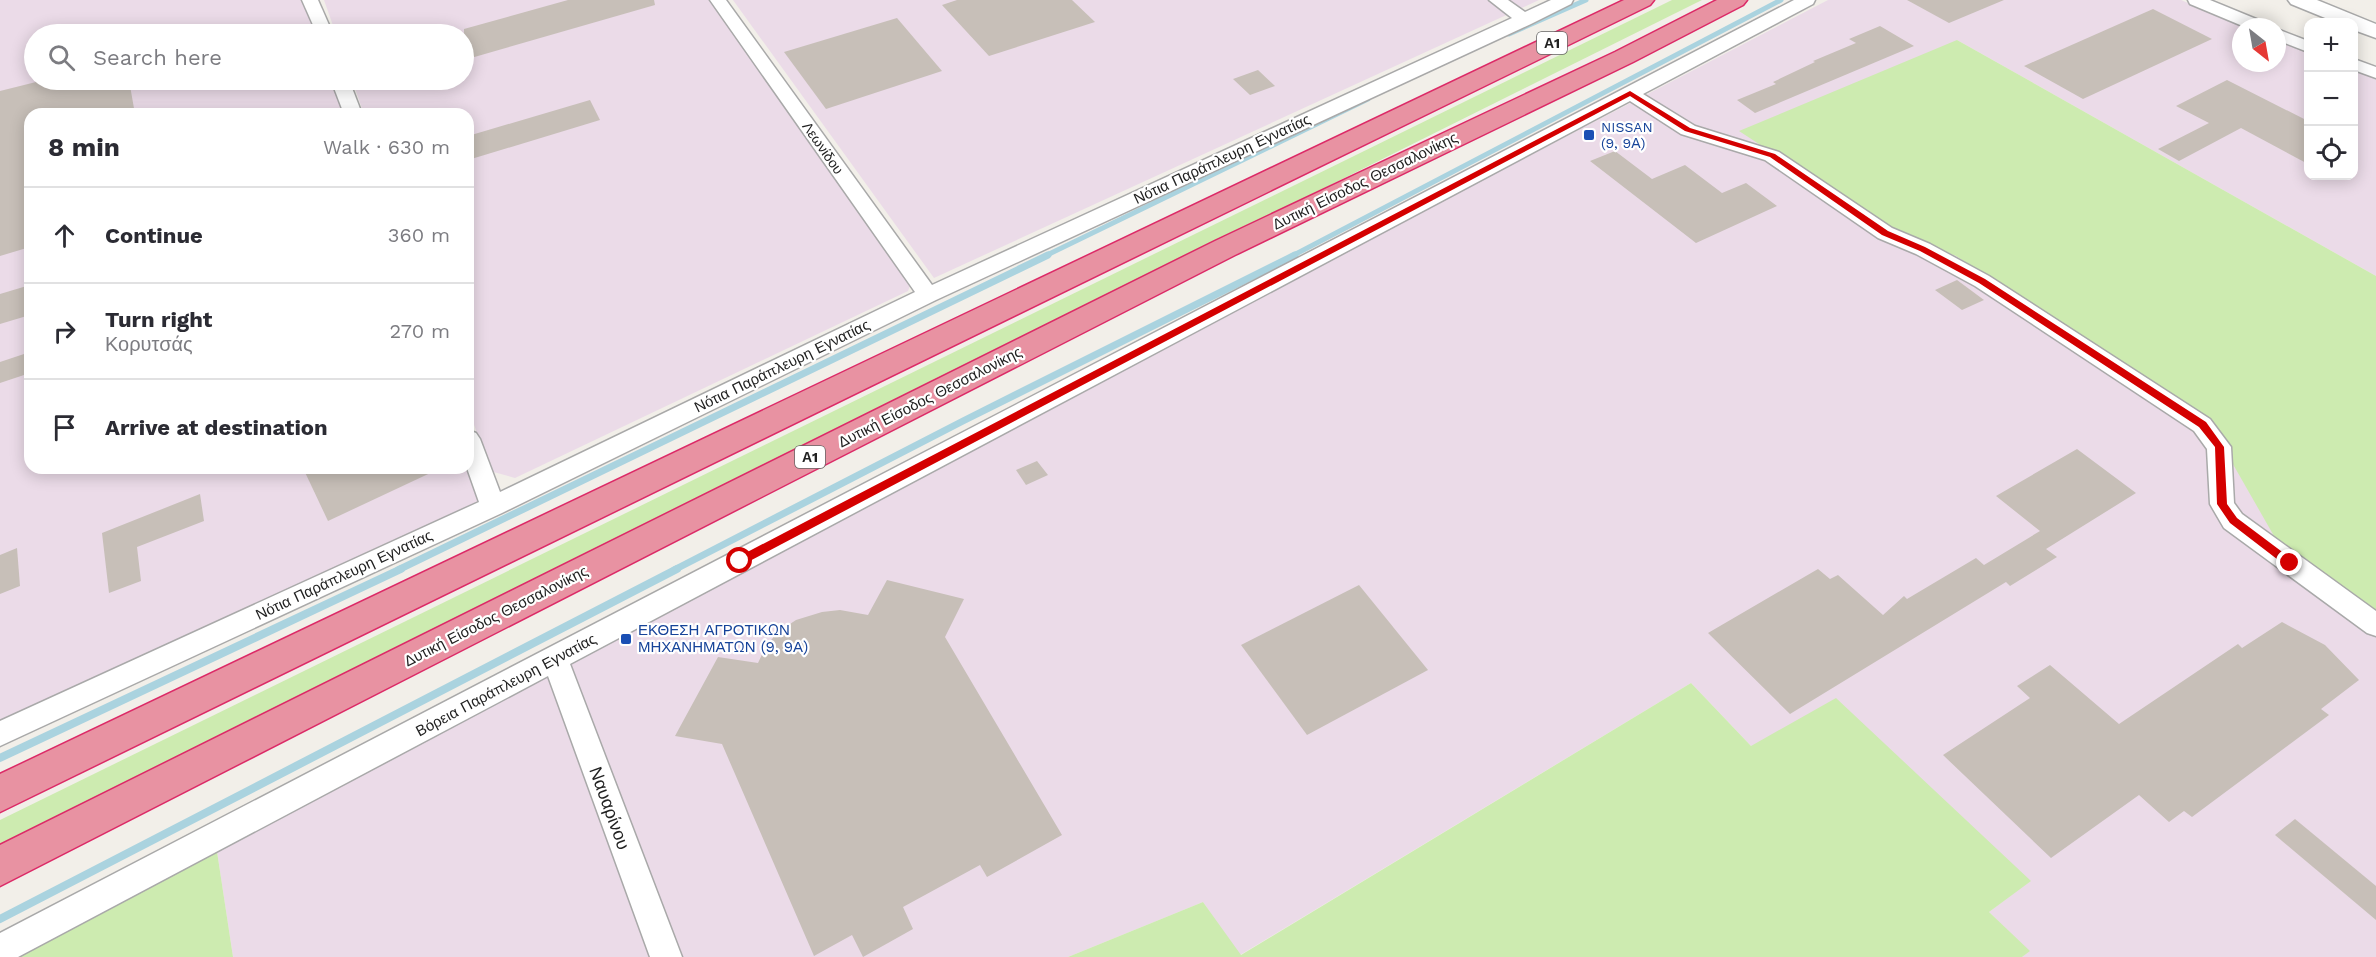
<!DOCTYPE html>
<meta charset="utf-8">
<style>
:root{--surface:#fff;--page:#f7f7f7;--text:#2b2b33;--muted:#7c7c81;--line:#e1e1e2}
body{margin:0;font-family:"Work Sans",sans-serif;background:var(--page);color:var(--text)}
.controls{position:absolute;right:18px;top:18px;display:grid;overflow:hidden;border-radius:12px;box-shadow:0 3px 15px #0003}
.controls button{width:54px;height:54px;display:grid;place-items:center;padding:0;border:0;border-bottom:2px solid var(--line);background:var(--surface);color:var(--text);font:30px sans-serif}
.compass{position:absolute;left:2232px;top:18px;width:54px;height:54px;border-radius:50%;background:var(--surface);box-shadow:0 3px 15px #0003;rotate:149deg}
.stop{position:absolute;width:18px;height:18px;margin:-14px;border:4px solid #d40000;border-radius:50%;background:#fff}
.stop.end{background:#d40000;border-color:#fff;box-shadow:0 2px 6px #0008}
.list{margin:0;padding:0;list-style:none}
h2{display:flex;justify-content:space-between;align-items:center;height:78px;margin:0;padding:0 24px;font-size:26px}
h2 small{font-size:20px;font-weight:400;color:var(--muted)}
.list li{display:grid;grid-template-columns:39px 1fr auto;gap:18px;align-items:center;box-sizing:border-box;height:96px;padding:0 24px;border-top:2px solid var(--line)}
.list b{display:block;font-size:22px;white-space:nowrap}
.list p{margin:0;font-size:20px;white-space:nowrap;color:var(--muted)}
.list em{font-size:20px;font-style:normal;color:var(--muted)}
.icon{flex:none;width:33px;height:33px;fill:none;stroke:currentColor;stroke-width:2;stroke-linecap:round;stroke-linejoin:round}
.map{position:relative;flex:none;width:2376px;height:957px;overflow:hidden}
.search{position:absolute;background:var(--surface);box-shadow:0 3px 15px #0003;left:24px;top:24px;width:450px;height:66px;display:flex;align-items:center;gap:15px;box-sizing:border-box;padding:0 21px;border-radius:33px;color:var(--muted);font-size:22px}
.panel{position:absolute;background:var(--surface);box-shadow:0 3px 15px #0003;left:24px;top:108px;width:450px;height:366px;border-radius:18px}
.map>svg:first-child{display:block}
.industrial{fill:#ebdbe8}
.grass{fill:#cdebb0}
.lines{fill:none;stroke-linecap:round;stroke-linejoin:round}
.stream-far2{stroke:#aad3df;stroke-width:5}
.stream-far1{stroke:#aad3df;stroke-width:7}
.stream{stroke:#aad3df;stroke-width:8}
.building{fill:#c7bfb8}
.minor-casing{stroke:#a9a9a9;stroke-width:3}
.tertiary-casing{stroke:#a9a9a9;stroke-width:3}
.motorway-casing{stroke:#dc2a67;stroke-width:3}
.minor{fill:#fff;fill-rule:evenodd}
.tertiary{fill:#fff;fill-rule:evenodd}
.motorway{fill:#e892a2;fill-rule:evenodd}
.route{fill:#d40000}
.transit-dot{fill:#1a4fb4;stroke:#fff;stroke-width:2}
.labels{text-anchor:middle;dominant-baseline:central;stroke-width:4.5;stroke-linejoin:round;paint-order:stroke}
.shield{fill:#fff;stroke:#646464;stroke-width:1.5}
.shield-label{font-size:14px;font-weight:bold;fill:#222}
.far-transit-label{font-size:14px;fill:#164399;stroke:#fff;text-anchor:start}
.far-street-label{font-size:14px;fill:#222;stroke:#fff}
.street-label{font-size:15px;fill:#222;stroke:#fff}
.transit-label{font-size:15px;fill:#164399;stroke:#fff;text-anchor:start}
.near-street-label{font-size:18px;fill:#222;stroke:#fff}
</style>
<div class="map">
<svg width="2376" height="957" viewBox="0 0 2376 957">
<rect width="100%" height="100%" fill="#f2efe9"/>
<g class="industrial">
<path d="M0,0H316L328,34H34V80H344L356,114H30V468H468L493,506L0,734Z"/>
<path d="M324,0H710L910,286L908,291L515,478L490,471L468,407V114H364L352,80H464V34H336Z"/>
<path d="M733,0H1539L934,278Z"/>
<path d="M1828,0H2181L2243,27H2241V63H2277V40L2308,52V176H2354V69L2376,78V276L1957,40L1888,228L1956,256L2206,417L2376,613V957H2022L2029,951L1989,912L2030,881L1751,746L1691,683L1240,955L1203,902L1068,957H233L216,845L997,433Z"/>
</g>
<g class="grass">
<path d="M1672,0H1702L0,847V820Z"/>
<path d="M1957,40L2376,276V613L2278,543L2206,417L1956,256L1888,228L1739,131Z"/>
<path d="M1691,683L1751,746L1836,698L2031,881L1989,912L2030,951L2022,957H1068L1203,902L1241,955Z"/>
<path d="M216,845L233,957H3Z"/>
</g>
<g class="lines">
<g class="stream-far2">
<path d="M1509,34L1586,0"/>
<path d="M1045,256L1368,99"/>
<path d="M1292,256L1781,0"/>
</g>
<g class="stream-far1">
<path d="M398,570L1048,255"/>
<path d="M674,570L963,421L1295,255"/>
</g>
<g class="stream">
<path d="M0,758L401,569"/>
<path d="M0,919L677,569"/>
</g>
</g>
<g class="building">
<path d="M568,0H654L655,5L464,60V29Z"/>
<path d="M957,0H1072L1095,22L989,56L942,5Z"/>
<path d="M1907,0H2004L1949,23Z"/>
<path d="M2153,9L2212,39L2083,99L2024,66Z"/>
<path d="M897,18L942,71L826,109L784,52Z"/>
<path d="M1880,26L1914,46L1755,113L1737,100L1776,84L1773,82L1815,62L1813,61L1856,43L1849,39Z"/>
<path d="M1258,70L1275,86L1250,95L1233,79Z"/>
<path d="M44,80H129L135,114H30V247L0,256V91Z"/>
<path d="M2227,80L2308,121V164L2241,128L2179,161L2158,149L2209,123L2176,106Z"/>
<path d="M590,100L600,120L468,160V136Z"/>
<path d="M1615,151L1652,179L1685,165L1722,193L1746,183L1777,206L1696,243L1590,161Z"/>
<path d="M1957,280L1984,300L1962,310L1935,290Z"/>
<path d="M30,285V315L0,324V294Z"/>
<path d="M30,352V373L0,383V362Z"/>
<path d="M2077,449L2136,493L2046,549L2057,557L2010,586L2006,582L1790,714L1708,633L1818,569L1830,579L1838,575L1883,615L1904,596L1907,599L1976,558L1984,565L2040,531L1996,496Z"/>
<path d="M1037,461L1048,475L1026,485L1016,470Z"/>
<path d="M303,468H441L328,521Z"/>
<path d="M200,494L204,521L137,547L141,581L109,593L102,533Z"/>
<path d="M17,548L20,586L0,594V555Z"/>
<path d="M887,580L964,599L945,637L1062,835L987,877L980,865L903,907L913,929L863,957L852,935L814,956L722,744L675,736L718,657L758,663L766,646L778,632L796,620L822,612L840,610L868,615Z"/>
<path d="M1359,585L1428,670L1307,735L1241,645Z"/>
<path d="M2282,622L2325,645L2359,680L2321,709L2329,715L2192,817L2184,811L2169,822L2139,795L2051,858L1943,755L2030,698L2017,686L2050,665L2119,724L2238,644L2242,648Z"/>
<path d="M2295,819L2376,886V920L2275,835Z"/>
</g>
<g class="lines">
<g class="minor-casing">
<g id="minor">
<path d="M302,0H318L333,34H317Z"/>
<path d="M710,0H726L932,285L1512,18L1489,0H1508L1525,12L1551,0H1573L1571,4L1531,24L936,300L502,513L0,746V721L479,502L467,468L468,430L476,433L480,439L500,492L915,292Z"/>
<path d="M1794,0H1815L1813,4L1643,94L1695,126L1779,152L1892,228L1930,244L1989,276L2210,419L2231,447L2234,503L2242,514L2376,611V636L2367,633L2224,528L2210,504L2207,449L2194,431L1975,286L1916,254L1878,238L1765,160L1681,134L1630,101L570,664L682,957H650L548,676L18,957H0V933Z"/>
<path d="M2188,0H2210L2266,23L2269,27H2245L2190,4Z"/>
<path d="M2277,29L2308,41V52L2277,40Z"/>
<path d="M2354,59L2376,67V78L2354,70Z"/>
<path d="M331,80H349L362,114H344Z"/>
</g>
</g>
<g class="tertiary-casing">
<path id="tertiary" d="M2288,0H2317L2376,24V38L2354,30V22H2335L2291,4Z"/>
</g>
<g class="motorway-casing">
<g id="motorway">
<path d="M1624,0H1654L1650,5L0,812V774Z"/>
<path d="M1717,0H1747L1743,5L1633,62L1235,255L0,886V845L1215,241L1615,52Z"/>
</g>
</g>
<use href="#minor" class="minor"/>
<use href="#tertiary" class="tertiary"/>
<use href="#motorway" class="motorway"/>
</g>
<path class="route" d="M1630,91L1690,128L1775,154L1888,231L1925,247L1985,279L2206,422L2224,447L2227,504L2237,518L2293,560V566H2286L2230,523L2217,504L2215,447L2199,427L1979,283L1920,251L1882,235L1770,157L1685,131L1630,96L744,564H736V558Z"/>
<g class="transit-dot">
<rect x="1583" y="129" width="12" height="12" rx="3"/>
<rect x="620" y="633" width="12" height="12" rx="3"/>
</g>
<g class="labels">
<g class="shield">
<rect x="1537" y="32" width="30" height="22" rx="4.5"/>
<rect x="795" y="446" width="30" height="22" rx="4.5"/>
</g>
<g class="shield-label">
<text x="1552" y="43">Α1</text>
<text x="810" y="457">Α1</text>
</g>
<g class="far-transit-label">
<text x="1601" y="127">NISSAN<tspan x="1601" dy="16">(9, 9Α)</tspan></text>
</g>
<g class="far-street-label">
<text transform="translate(823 148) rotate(55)">Λεωνίδου</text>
</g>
<g class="street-label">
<text transform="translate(1222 159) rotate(-25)">Νότια Παράπλευρη Εγνατίας</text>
<text transform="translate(1365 181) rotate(-26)">Δυτική Είσοδος Θεσσαλονίκης</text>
<text transform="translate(782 366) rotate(-26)">Νότια Παράπλευρη Εγνατίας</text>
<text transform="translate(930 397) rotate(-27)">Δυτική Είσοδος Θεσσαλονίκης</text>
<text transform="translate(344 575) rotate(-25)">Νότια Παράπλευρη Εγνατίας</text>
<text transform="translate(496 616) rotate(-27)">Δυτική Είσοδος Θεσσαλονίκης</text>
<text transform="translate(506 685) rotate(-28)">Βόρεια Παράπλευρη Εγνατίας</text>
</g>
<g class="transit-label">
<text x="638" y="630">ΕΚΘΕΣΗ ΑΓΡΟΤΙΚΩΝ<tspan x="638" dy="17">ΜΗΧΑΝΗΜΑΤΩΝ (9, 9Α)</tspan></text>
</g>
<g class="near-street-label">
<text transform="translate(610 808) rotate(70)">Ναυαρίνου</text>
</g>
</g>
</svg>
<div class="controls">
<button>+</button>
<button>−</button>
<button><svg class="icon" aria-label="locate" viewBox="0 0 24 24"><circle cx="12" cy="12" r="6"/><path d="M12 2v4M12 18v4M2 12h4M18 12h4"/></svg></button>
</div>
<svg class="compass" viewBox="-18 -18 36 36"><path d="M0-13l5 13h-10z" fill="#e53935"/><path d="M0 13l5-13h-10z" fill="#7c7c81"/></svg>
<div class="stop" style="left:740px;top:561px"></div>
<div class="stop end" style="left:2290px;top:563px"></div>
<div class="search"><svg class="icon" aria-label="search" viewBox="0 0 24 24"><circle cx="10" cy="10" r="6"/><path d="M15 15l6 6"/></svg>Search here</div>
<section class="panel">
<h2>8 min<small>Walk · 630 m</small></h2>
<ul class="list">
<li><svg class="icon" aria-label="ahead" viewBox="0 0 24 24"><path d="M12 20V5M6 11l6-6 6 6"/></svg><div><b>Continue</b></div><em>360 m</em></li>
<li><svg class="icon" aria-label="right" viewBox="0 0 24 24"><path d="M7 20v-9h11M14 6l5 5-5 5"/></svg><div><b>Turn right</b><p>Κορυτσάς</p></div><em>270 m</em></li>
<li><svg class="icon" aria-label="arrive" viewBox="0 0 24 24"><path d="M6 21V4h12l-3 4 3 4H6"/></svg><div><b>Arrive at destination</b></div></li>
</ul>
</section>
</div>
